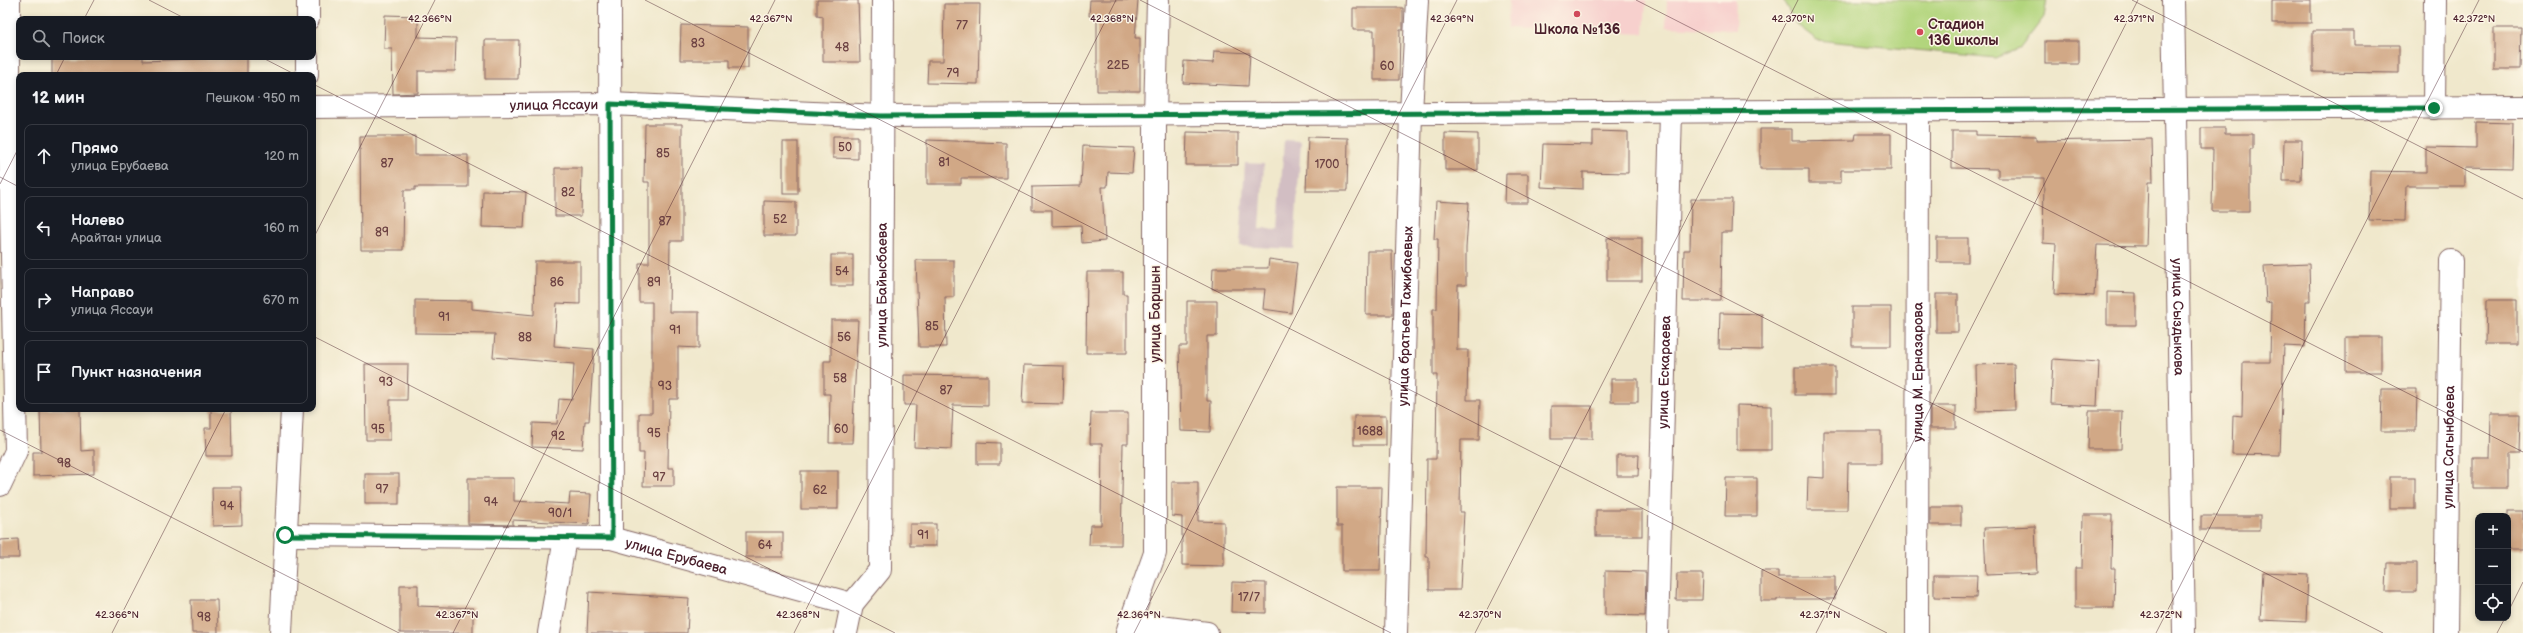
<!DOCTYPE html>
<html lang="ru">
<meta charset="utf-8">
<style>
:root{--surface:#171b24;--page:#20242c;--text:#f1f3f6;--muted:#9ea1a6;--line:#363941}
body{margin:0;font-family:"Balsamiq Sans",sans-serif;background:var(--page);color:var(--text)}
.controls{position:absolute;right:12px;bottom:12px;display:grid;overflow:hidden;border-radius:8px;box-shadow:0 2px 6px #0003}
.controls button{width:36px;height:36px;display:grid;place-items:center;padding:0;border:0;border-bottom:1px solid var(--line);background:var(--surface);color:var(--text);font:20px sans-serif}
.stop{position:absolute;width:12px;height:12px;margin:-9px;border:3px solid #0b8043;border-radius:50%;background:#fff}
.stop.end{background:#0b8043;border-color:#fff;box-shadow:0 1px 4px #0008}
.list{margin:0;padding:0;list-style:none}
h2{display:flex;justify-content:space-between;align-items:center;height:52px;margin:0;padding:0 16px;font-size:17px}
h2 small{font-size:13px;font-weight:400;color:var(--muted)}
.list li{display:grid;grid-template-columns:26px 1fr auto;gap:12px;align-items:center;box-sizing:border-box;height:64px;margin:0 8px 8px;padding:0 8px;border:1px solid var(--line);border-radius:8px}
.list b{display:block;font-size:15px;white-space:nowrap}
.list p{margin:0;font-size:13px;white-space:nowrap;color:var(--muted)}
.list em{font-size:13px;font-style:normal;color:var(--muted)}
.icon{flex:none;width:22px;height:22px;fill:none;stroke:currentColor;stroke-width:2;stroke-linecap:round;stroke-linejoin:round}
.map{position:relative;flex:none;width:2523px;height:633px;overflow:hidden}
.search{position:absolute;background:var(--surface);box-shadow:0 2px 6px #0003;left:16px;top:16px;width:300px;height:44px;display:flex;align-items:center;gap:10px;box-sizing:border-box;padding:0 14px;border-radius:8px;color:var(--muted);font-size:15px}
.panel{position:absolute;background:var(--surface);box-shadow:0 2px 6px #0003;left:16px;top:72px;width:300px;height:340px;border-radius:8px}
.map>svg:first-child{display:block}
.built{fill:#f7d0cd}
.industrial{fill:#d2bec3}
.green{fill:#b2d57d;stroke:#7e7a54}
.building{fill:#d1a886}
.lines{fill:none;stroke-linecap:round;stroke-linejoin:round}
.minor-casing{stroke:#846563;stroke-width:24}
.minor{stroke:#fff;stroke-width:22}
.route{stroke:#0b8043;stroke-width:5}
.ticks{fill:none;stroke:#4a1f2b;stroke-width:1;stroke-opacity:0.45}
.poi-dot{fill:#d1495b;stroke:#fcf5e5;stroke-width:1.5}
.labels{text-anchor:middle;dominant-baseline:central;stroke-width:3;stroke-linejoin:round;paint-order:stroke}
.number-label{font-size:12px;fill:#6c4142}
.poi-label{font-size:14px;font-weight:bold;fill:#4a1f2b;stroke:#fcf5e5;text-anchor:start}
.street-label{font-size:14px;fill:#4a1f2b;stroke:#fcf5e5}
.ticks-label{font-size:10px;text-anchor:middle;fill:#4a1f2b;stroke:#fcf5e5;stroke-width:3;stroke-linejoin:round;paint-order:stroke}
</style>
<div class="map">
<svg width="2523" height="633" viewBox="0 0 2523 633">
<rect width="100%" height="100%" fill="#fcf5e5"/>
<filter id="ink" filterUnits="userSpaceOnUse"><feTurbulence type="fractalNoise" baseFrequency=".025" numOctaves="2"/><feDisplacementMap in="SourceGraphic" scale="8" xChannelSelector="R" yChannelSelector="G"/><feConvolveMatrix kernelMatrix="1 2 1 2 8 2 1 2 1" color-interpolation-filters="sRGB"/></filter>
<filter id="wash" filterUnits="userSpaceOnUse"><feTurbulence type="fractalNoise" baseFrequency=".012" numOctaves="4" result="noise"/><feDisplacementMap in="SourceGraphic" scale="16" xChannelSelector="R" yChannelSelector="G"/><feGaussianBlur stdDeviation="0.9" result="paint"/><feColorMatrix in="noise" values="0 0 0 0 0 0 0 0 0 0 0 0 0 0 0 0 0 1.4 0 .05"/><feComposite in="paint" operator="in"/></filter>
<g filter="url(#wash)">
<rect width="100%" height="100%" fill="#f0e8cc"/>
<g class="built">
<path d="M1509,0H1646L1644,34L1508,28Z"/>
<path d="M1667,0H1736L1735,30L1666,27Z"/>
</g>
<path class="industrial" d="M1284,140L1301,141L1294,249L1240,246L1245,163L1264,164L1260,228L1278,229Z"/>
<path class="green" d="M1783,0H2047L2044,17L2021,47L1995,58L1817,40L1796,24Z"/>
<g id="blocks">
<g class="building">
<path d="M817,0H858L860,62H823V16L817,15Z"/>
<path d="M1090,0H1138L1135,38H1140V91H1097V17L1089,16Z"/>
<rect x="2272" y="0" width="39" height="23"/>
<path d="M944,4H980L978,84L927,83L928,61H943Z"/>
<path d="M1353,8H1403V30H1400L1399,80H1374V30H1353Z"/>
<path d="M385,15L418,16V37L456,38L455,71H418V93L393,94L392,49H384Z"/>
<path d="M681,25L748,27V68H729V60H680Z"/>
<path d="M2494,28H2521L2520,69H2494Z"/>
<path d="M2313,31H2354V45H2399V73L2313,72Z"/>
<path d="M485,40H519L518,79H485Z"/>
<rect x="2045" y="41" width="34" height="23"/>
<path d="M1214,51L1250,53L1248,86L1183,83L1184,61L1213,63Z"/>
<path d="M52,57H143V61L247,57V75H52Z"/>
<path d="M2476,122L2513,123L2512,168L2465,167V186H2406L2405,221L2369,220L2370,171L2426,172V147L2476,148Z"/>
<path d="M645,124H682V241H670L669,312H699V348L678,347V399H669L668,468H674V486H643L644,453H639V413H652V302H639V263H649V182H644Z"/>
<path d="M2201,128H2225V134H2253V149H2250V211H2212L2213,149H2201Z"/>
<path d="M1760,129H1792V141L1855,140L1856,134H1891V170H1841V183H1809V169H1760Z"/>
<path d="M1593,131L1628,132V173L1583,172V189L1541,187L1543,144L1593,145Z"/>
<path d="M1952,131H1976V135L2036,136V141L2152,139L2153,182H2148L2146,246L2097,245L2094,296L2054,294L2056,244L2043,243L2044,178H1998V169L1952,168Z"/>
<path d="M1187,132L1238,133V165H1186Z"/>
<path d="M1445,133L1478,134V170H1445Z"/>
<path d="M360,136H415V155H468V187H415V190H404L403,250H361Z"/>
<path d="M833,136H858V159L833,158Z"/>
<path d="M1308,137L1348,138L1347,191H1306Z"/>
<path d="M927,140L1006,143V178H961V184H927Z"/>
<path d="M2284,140H2302L2301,181H2283Z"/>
<rect x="783" y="142" width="15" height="52"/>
<path d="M1083,146L1134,148L1132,173L1108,172L1107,187H1102L1105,241L1082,243L1081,225L1052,226V210H1032V187L1081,186Z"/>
<path d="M555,168H582L581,216H555Z"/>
<path d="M1506,174H1528V203H1505Z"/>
<path d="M483,191L526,192L524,228L482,227Z"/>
<path d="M1691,199H1732L1731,232H1722L1721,301H1683L1684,250H1690Z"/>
<path d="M764,201L796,202V236H764Z"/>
<path d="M1436,201L1469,203L1466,248V285H1458L1457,350H1468L1467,400H1480L1479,440H1461L1460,512H1464L1460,590H1429V557H1426L1427,459H1436L1437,375H1433V309H1437L1438,239H1434Z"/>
<rect x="1607" y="238" width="35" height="43"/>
<rect x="1937" y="238" width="31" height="24"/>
<path d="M1367,251H1392L1393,315H1366Z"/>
<rect x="831" y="255" width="22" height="31"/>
<path d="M1269,259L1297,263L1291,313L1263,309L1265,289H1212L1213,268H1268Z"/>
<path d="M916,260H954V297H945L946,347H919Z"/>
<path d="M535,261H580V304L557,303L554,346L594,349L589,421H585L583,449L532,447L533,423L557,424L559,399L572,400L574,364L493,357L495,334L415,333V300L472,301V309L534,315Z"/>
<path d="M2309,264L2310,301H2306L2305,347L2284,346L2280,455L2232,454L2233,415L2242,416L2243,362H2270L2271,302L2266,303L2264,266Z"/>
<path d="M1087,272H1123V294H1127V353H1086Z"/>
<path d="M2107,292L2136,293V325H2107Z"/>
<rect x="1936" y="294" width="22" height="38"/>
<path d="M2487,300H2517V344H2486Z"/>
<path d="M1187,301H1217V336H1207V401H1211L1210,432L1181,431L1179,346H1187Z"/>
<rect x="1852" y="307" width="39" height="39"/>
<path d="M1720,313L1762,314V350L1719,349Z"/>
<path d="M831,320H858L852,443H829L830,394H824V361H831Z"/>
<rect x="2346" y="337" width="35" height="35"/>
<path d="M2053,359L2099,362L2097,406L2051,404Z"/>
<path d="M365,364H408L407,400H390V440H366Z"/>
<path d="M2014,364L2015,410L1977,411L1976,365Z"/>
<path d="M1024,365L1064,366L1063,404L1022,403Z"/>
<rect x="1795" y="367" width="40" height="28"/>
<path d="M904,375L988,376V406L953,405L951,449L914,447L916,405H904Z"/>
<rect x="1611" y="379" width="27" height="23"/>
<path d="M2382,389H2417L2416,431H2381Z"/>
<path d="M1737,405L1771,406V450H1737Z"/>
<rect x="1551" y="406" width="41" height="33"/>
<rect x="1930" y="406" width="26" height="22"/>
<path d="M40,409H80L81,451L94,450V474L33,476V452H41Z"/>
<path d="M211,409H231L232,456H206L205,428H211Z"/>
<path d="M2089,411H2122L2121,449H2088Z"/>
<path d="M1091,413H1128V444H1123L1121,545H1089L1090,525H1101L1102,444H1090Z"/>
<path d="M2491,414H2520L2519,454H2509V488H2473V458H2490Z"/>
<rect x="1354" y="416" width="32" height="29"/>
<path d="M1824,431H1881V463H1848L1847,510H1807L1808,477L1824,478Z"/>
<path d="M977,442L1000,443V464H977Z"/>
<path d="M1617,455H1639L1638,476H1617Z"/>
<rect x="801" y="471" width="37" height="38"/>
<rect x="365" y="474" width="34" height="30"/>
<rect x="2390" y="477" width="25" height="32"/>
<path d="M468,478H514V501L569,504L570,493L591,494L589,524L513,520V525L468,524Z"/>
<path d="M1726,478H1757V516H1725Z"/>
<path d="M1172,482H1198V521L1224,522V566L1182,565V517L1172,516Z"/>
<path d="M212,487H241L242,525L213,526Z"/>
<path d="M1337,487H1382L1380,571H1342V526H1337Z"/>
<rect x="1930" y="507" width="31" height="18"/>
<rect x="1596" y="510" width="46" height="26"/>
<rect x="2508" y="511" width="15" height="38"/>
<path d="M2083,515H2112L2111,568H2115L2114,608H2075V568H2082Z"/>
<rect x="2201" y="516" width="59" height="14"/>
<rect x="910" y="524" width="26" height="22"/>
<path d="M2035,526L2037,573L1986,575L1984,528Z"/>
<rect x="746" y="532" width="37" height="25"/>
<path d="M18,539L19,558H0V540Z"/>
<path d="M2387,563H2417V592H2386Z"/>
<path d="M1605,571L1646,572L1645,616L1605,615Z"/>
<path d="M1761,571H1778V577H1835V599H1777V601H1761Z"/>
<path d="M2263,572L2308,574L2306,622L2260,620Z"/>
<path d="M1677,574H1703L1702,600H1676Z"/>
<path d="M1934,575H1977L1976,598L1934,597Z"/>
<path d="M1232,582L1266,583V613L1231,612Z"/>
<path d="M400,585H418V606L473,608V633H400Z"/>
<path d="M589,592L689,598L687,633H587Z"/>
<path d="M191,600H217L218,633H192Z"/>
</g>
</g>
</g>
<g filter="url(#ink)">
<use href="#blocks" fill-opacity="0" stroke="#846563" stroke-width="1"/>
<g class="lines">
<g class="minor-casing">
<g id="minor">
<path d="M610,0L611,538"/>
<path id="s1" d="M2173,0L2184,633"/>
<path d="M308,19V0"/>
<path d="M307,75V57"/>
<path id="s2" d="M313,107L610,104L881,116L2523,107"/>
<path d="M2434,108L2435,0"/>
<path d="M0,485L16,451L9,109V0"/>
<path id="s3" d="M285,535L611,538L852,604L880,570L883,0"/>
<path d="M1130,623L1155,553V115L1158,0"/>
<path d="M281,633L292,409"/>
<path d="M549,633L565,538"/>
<path d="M846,633L852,604"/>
<path d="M1127,633L1130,623L1207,633"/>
<path id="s4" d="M1396,633L1411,113L1417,0"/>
<path id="s5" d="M1657,633L1671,112"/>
<path id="s6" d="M1917,633L1918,110"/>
<path id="s7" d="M2446,633L2451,261"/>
</g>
</g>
<use href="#minor" class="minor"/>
</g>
</g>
<g class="lines" filter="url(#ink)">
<path class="route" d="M285,535L612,538L610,104L881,116L2434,108"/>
</g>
<path class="ticks" d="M149,0L186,19M645,0L1887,633M1140,0L2383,633M1636,0L2523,452M2132,0L2523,199M84,19L94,0M261,57L296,75M56,75L65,57M313,84L1391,633M0,177L19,187M0,184L19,147M313,239L435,0M313,336L895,633M0,430L399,633M2508,612L2523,582M112,633L226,409M453,633L775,0M794,633L1116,0M1134,633L1457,0M1475,633L1798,0M1816,633L2138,0M2156,633L2479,0M2497,633L2505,618"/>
<g class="poi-dot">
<circle cx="1577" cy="14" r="4"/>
<circle cx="1920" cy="32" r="4"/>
</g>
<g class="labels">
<g class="number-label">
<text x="962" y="25">77</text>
<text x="698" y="43">83</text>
<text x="842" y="47">48</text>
<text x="1118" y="65">22Б</text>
<text x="1387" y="66">60</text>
<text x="953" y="73">79</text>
<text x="845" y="147">50</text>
<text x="663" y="153">85</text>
<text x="944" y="162">81</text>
<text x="387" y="163">87</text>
<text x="1327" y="164">1700</text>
<text x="568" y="192">82</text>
<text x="780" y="219">52</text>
<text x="665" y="221">87</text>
<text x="382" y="232">89</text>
<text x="842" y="271">54</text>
<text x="557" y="282">86</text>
<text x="654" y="282">89</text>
<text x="444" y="317">91</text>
<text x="932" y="326">85</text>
<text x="675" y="330">91</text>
<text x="525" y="337">88</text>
<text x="844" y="337">56</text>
<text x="840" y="378">58</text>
<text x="386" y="382">93</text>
<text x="665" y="386">93</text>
<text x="946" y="390">87</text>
<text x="378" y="429">95</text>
<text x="841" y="429">60</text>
<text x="1370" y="431">1688</text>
<text x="654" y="433">95</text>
<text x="558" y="436">92</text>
<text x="64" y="463">98</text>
<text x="659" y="477">97</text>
<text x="382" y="489">97</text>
<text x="820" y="490">62</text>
<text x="491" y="502">94</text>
<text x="227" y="506">94</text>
<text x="560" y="513">90/1</text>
<text x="923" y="535">91</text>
<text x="765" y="545">64</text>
<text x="1249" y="597">17/7</text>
<text x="204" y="617">98</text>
</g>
<g class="poi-label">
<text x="1928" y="24">Стадион<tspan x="1928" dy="16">136 школы</tspan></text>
<text x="1577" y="29" text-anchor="middle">Школа №136</text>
</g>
<g class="street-label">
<text stroke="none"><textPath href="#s2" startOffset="241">улица Яссауи</textPath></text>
<text stroke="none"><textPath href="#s3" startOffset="905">улица Байысбаева</textPath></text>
<text transform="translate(1155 314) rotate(-90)">улица Баршын</text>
<text stroke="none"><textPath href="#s4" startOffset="317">улица братьев Тажибаевых</textPath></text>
<text stroke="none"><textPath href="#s1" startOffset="317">улица Сыздыкова</textPath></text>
<text stroke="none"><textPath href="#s5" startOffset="261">улица Ескараева</textPath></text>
<text stroke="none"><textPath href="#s6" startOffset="261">улица М. Ерназарова</textPath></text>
<text stroke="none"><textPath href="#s7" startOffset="186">улица Сагынбаева</textPath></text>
<text stroke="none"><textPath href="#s3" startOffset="394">улица Ерубаева</textPath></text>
</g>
</g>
<g class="ticks-label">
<text x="430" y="22">42.366°N</text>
<text x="771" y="22">42.367°N</text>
<text x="1112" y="22">42.368°N</text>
<text x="1452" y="22">42.369°N</text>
<text x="1793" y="22">42.370°N</text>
<text x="2134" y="22">42.371°N</text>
<text x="2474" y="22">42.372°N</text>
<text x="117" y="618">42.366°N</text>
<text x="457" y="618">42.367°N</text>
<text x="798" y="618">42.368°N</text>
<text x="1139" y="618">42.369°N</text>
<text x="1480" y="618">42.370°N</text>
<text x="1820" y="618">42.371°N</text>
<text x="2161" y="618">42.372°N</text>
</g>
</svg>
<div class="controls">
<button>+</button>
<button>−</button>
<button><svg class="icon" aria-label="locate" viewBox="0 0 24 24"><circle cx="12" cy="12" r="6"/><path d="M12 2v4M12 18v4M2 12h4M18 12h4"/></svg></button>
</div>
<div class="stop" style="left:285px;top:535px"></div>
<div class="stop end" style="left:2434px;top:108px"></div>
<div class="search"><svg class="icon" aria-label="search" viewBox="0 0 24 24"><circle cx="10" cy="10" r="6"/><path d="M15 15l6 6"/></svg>Поиск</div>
<section class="panel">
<h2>12 мин<small>Пешком · 950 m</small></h2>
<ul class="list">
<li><svg class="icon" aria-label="ahead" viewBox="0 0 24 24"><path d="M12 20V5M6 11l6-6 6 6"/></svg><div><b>Прямо</b><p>улица Ерубаева</p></div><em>120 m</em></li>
<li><svg class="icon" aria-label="left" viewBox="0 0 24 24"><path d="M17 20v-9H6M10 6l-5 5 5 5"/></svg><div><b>Налево</b><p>Арайтан улица</p></div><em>160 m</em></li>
<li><svg class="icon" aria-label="right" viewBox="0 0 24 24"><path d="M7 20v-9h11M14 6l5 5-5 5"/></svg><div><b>Направо</b><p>улица Яссауи</p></div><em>670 m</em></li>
<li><svg class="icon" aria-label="arrive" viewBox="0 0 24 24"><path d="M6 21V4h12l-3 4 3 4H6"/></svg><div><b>Пункт назначения</b></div></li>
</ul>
</section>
</div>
